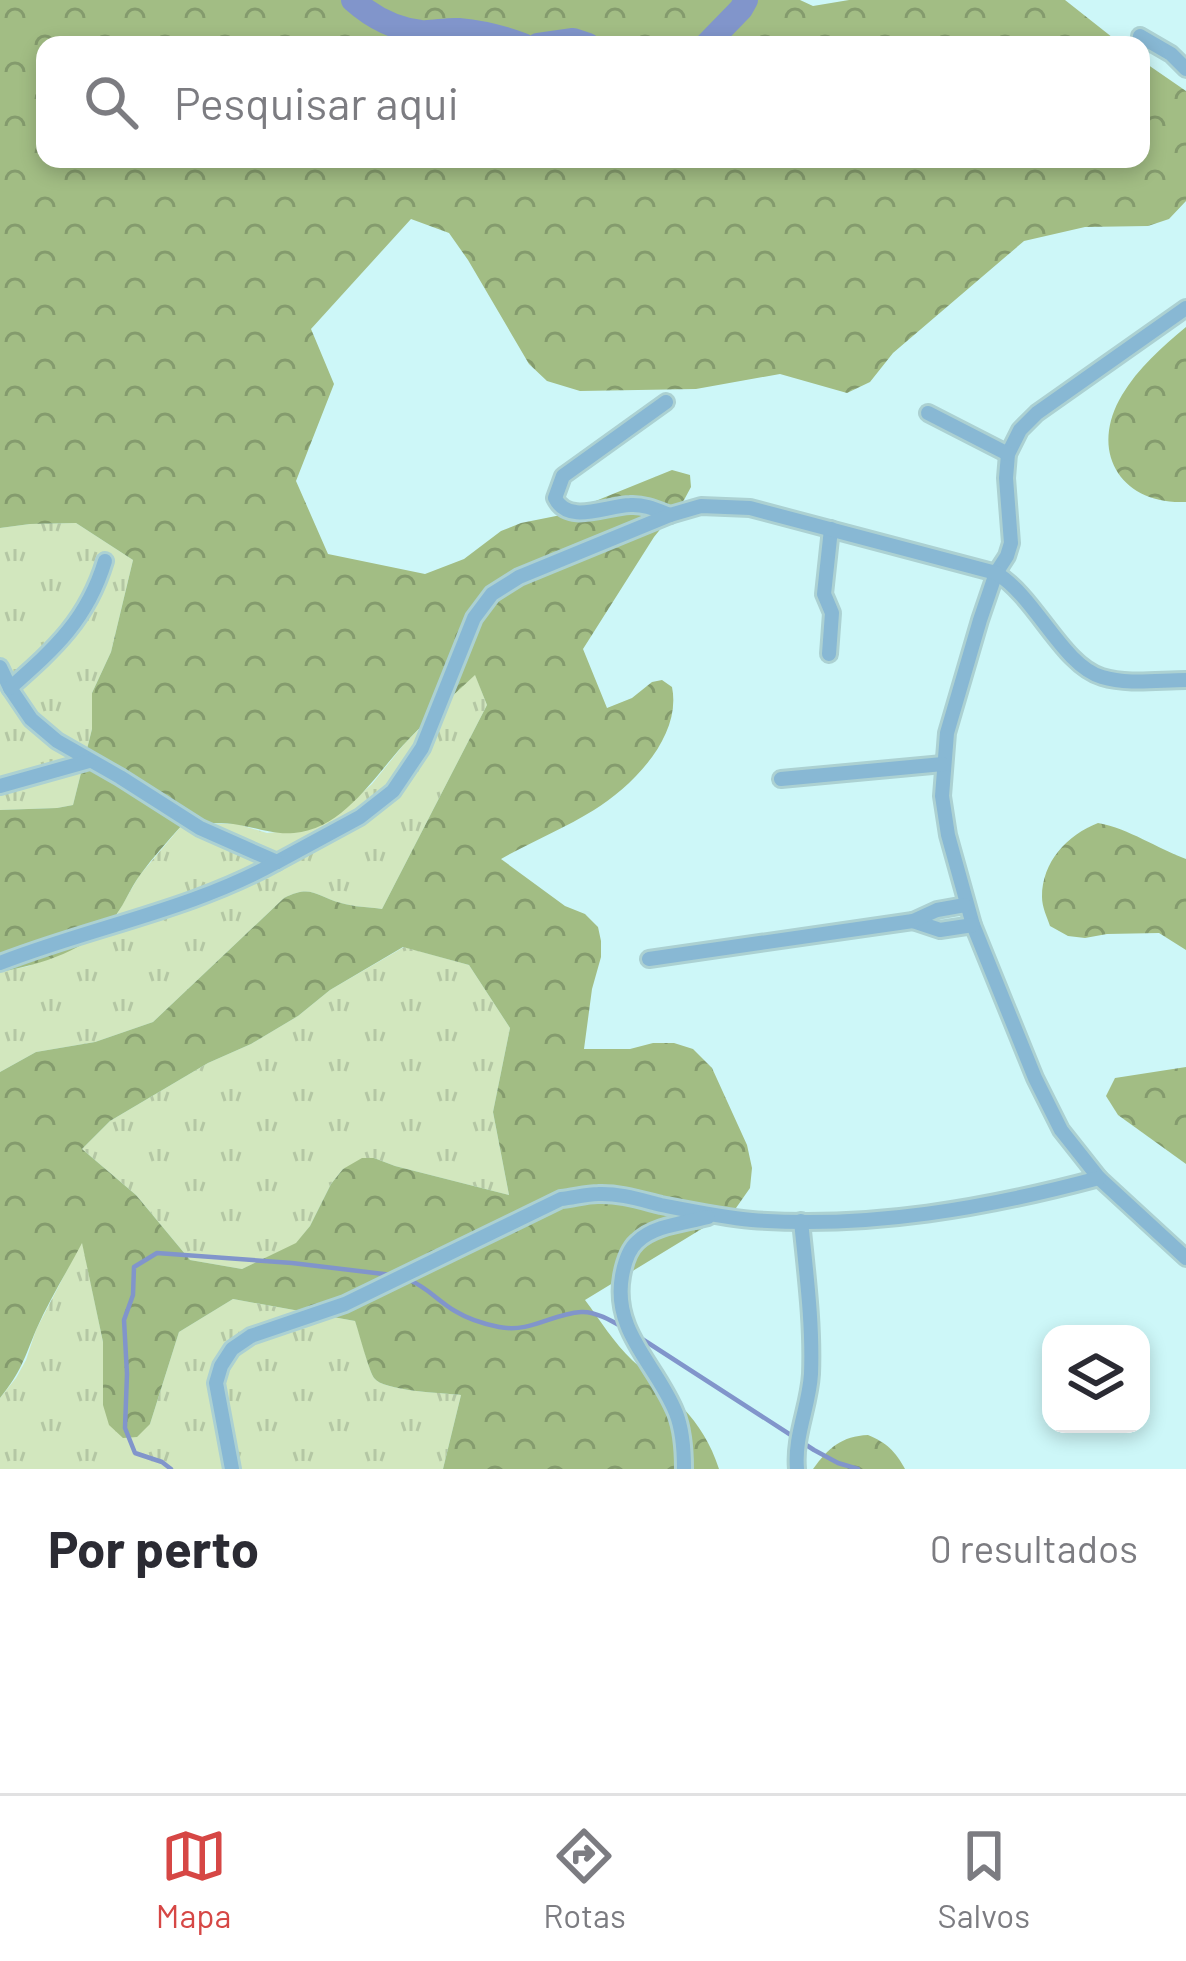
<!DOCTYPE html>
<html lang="pt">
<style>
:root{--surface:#fff;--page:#f2f2f3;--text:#2b2b33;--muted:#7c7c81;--line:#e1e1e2;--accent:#d64745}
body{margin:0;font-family:Barlow,sans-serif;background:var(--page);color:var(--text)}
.controls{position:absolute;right:36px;bottom:36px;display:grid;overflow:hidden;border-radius:24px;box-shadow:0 6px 18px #0003}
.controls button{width:108px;height:108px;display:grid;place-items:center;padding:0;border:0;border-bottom:3px solid var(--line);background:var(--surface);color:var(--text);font:60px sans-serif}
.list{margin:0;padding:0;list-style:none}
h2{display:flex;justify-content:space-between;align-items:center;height:156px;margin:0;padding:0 48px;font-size:51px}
h2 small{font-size:39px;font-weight:400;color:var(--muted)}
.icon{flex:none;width:66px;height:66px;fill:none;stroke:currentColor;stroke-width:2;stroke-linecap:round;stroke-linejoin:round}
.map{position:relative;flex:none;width:1186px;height:1469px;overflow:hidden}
.search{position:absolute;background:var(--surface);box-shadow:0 6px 18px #0003;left:36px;right:36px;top:36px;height:132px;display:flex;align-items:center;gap:30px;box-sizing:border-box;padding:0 42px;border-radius:24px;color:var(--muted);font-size:45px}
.sheet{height:324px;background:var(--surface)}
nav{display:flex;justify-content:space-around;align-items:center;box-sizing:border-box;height:168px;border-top:3px solid var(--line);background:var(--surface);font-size:33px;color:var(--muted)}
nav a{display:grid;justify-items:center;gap:6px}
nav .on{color:var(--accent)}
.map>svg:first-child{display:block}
.grass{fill:url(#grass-tufts)}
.forest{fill:url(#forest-crowns);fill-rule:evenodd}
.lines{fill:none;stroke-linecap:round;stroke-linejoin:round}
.stream{stroke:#8195cb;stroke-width:4.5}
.river{stroke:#8195cb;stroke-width:24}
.minor-casing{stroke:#acd1d2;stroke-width:20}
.minor{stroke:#88b8d4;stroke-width:14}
</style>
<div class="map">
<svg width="1186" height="1469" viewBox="0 0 1186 1469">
<defs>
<pattern id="grass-tufts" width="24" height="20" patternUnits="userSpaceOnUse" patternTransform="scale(3)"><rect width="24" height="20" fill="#d2e7be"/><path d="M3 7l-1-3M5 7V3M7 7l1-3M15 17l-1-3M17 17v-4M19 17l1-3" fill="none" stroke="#b4c7a4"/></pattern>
<pattern id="forest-crowns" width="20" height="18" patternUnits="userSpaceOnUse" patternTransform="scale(3)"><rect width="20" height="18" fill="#a2bd84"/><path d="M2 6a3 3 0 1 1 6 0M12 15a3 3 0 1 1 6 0" fill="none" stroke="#849b6d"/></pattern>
</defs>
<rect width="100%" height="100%" fill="#cdf7f8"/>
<g class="grass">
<path d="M76,523L133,560L111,652L92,693V729L73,805L57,808L0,810V528L30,524Z"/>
<path d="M475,674L487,705L382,909C369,907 354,907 341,903C315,896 312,884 284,898L153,1022L95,1042L36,1052L0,1072V972L29,966L117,914L139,876L183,824H237L267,833L312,829L336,816L372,784L405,743Z"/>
<path d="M404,947L469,965L510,1028L493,1112L509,1195L395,1166L374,1158L343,1169L331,1184L310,1226L296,1244L242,1269L190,1260L136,1195L82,1149L110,1121L208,1063L251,1044L298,1016L330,990Z"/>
<path d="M82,1241L103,1342V1405L150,1424L179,1332L233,1299L355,1321C360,1333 369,1371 374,1378C383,1391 443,1393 461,1395L443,1469H0V1398L16,1378L26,1360L36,1330Z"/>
</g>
<g class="forest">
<path d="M0,0H800L813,6L849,0H1065L1122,45H45V159H1141V60L1186,91V201L1169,219L1148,226L1085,227L1024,241L893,353L870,382L847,393L780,374L696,389L580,391L547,381L529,364L468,260L449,233L411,219L311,329L334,384L296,481L328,554L425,574L464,559L501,531L521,523L561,515L672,470L690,475L691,487L684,500L654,537L583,649L607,708L632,698L652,682L662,680L672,687C682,736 633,786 594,810C565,828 531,842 501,859L565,906L585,914L598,927L601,941V957L592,989L584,1049H630L653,1043H674L693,1049L712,1068L747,1145L752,1168L750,1188L736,1208L585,1300C600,1320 614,1343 632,1360C669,1394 703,1418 719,1469H443L461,1395C443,1393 383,1391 374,1378C369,1371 359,1333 355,1321L233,1299L179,1332L150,1424L137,1437L123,1438L109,1425L103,1405V1342L82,1243C67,1272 49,1300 36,1330C24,1359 21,1372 0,1398V1072L36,1052L95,1042L153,1022L284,898C312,884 315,896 341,903C354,907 369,907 382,909L487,705L475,675C452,696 429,718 408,740C376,773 345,829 294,833C274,835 258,828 239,825C221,822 201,824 183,824C168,841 153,857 140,875C131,887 125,903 116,915C88,951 42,964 0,972V810L57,808L73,805L92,729V693L111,652L133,560L76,523L30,524L0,528ZM403,947L469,965L510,1028L493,1112L509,1195L395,1166L374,1158H362L343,1169L331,1184L310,1226L296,1243L242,1269L190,1260L136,1195L82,1149L110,1121L208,1063L251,1044L298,1016L330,990Z"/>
<path d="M1186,327V502C1121,505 1088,452 1122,395C1138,368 1162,347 1186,327Z"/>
<path d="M1098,823C1130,829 1156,848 1186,859V950L1159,933L1107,934L1085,938L1068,936L1050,926C1047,917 1042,907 1042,897C1042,862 1067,835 1098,823Z"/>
<path d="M1186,1067V1164L1118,1115L1106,1096L1115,1078Z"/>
<path d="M868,1435C887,1443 895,1451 905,1469H813C828,1448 842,1436 868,1435Z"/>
</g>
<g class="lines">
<g class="stream">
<path d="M409,1280C427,1287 438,1301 455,1311C468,1319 484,1324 499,1327C531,1333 551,1314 581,1312C595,1311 612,1321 624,1328"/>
<path d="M639,1337L814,1450L838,1463L858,1469"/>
<path d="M171,1469L162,1462L135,1453L125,1428L127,1374L124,1320L133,1295L134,1267L157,1253L292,1263L392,1275"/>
</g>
<g class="river">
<path d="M353,0C372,17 395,29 421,32C433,33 446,29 459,30C481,32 502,37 523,45"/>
<path d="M538,45L573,40L588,45"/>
<path d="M706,45L741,9L746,0"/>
</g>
<g class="minor-casing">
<g id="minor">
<path d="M1140,36L1171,54L1186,69"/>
<path d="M1186,308L1037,413L1020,430L1008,454L1006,478L1011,543L1007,556L996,573L980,620L947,733L942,796L948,835L973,925L1035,1078L1061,1130L1099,1178L1186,1258"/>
<path d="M666,402L563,476L555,498C568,525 605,506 630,505C644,504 657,510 670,515"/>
<path d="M928,413L1008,454"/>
<path d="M829,654L832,613L824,594L831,529"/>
<path d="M0,667L10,688L31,719L57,741L120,777L200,828L277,862L360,817L393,791L422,748L474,618L492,594L519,577L670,515L701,506L750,508L996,573C1036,597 1062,665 1102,677C1128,685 1159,680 1186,680"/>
<path d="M10,688C55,648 87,620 105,561"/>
<path d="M781,779L943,764"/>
<path d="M0,786L89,761"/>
<path d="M913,921L940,930L973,925"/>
<path d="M649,959L913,921L937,910L965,905"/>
<path d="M0,963C92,927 191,910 277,862"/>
<path d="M232,1469L216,1383L221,1366L232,1349L251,1336L345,1304L561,1199C573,1198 586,1194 598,1194C619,1193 641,1200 661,1205C692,1211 721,1217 752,1220C869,1229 987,1208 1099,1178"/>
<path d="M684,1469C684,1450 683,1431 676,1413C657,1365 612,1332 622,1276C624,1265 628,1250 637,1242C654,1225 686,1223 708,1217"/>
<path d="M797,1469C794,1436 809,1407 811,1374C813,1323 806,1272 801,1221"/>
</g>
</g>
<use href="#minor" class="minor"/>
</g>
</svg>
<div class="controls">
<button><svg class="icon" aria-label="layers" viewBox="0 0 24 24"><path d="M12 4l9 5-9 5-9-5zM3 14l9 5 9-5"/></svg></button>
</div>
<div class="search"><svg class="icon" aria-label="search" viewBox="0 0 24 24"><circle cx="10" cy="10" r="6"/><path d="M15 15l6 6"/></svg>Pesquisar aqui</div>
</div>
<section class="sheet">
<h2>Por perto<small>0 resultados</small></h2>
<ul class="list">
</ul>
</section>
<nav>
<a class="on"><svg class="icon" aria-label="map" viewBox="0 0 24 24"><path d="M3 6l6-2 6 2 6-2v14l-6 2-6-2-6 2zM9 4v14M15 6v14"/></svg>Mapa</a>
<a><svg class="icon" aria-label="directions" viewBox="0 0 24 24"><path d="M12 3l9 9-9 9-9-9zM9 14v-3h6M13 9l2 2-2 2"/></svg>Rotas</a>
<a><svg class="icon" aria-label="saved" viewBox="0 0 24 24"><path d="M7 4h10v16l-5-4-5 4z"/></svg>Salvos</a>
</nav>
